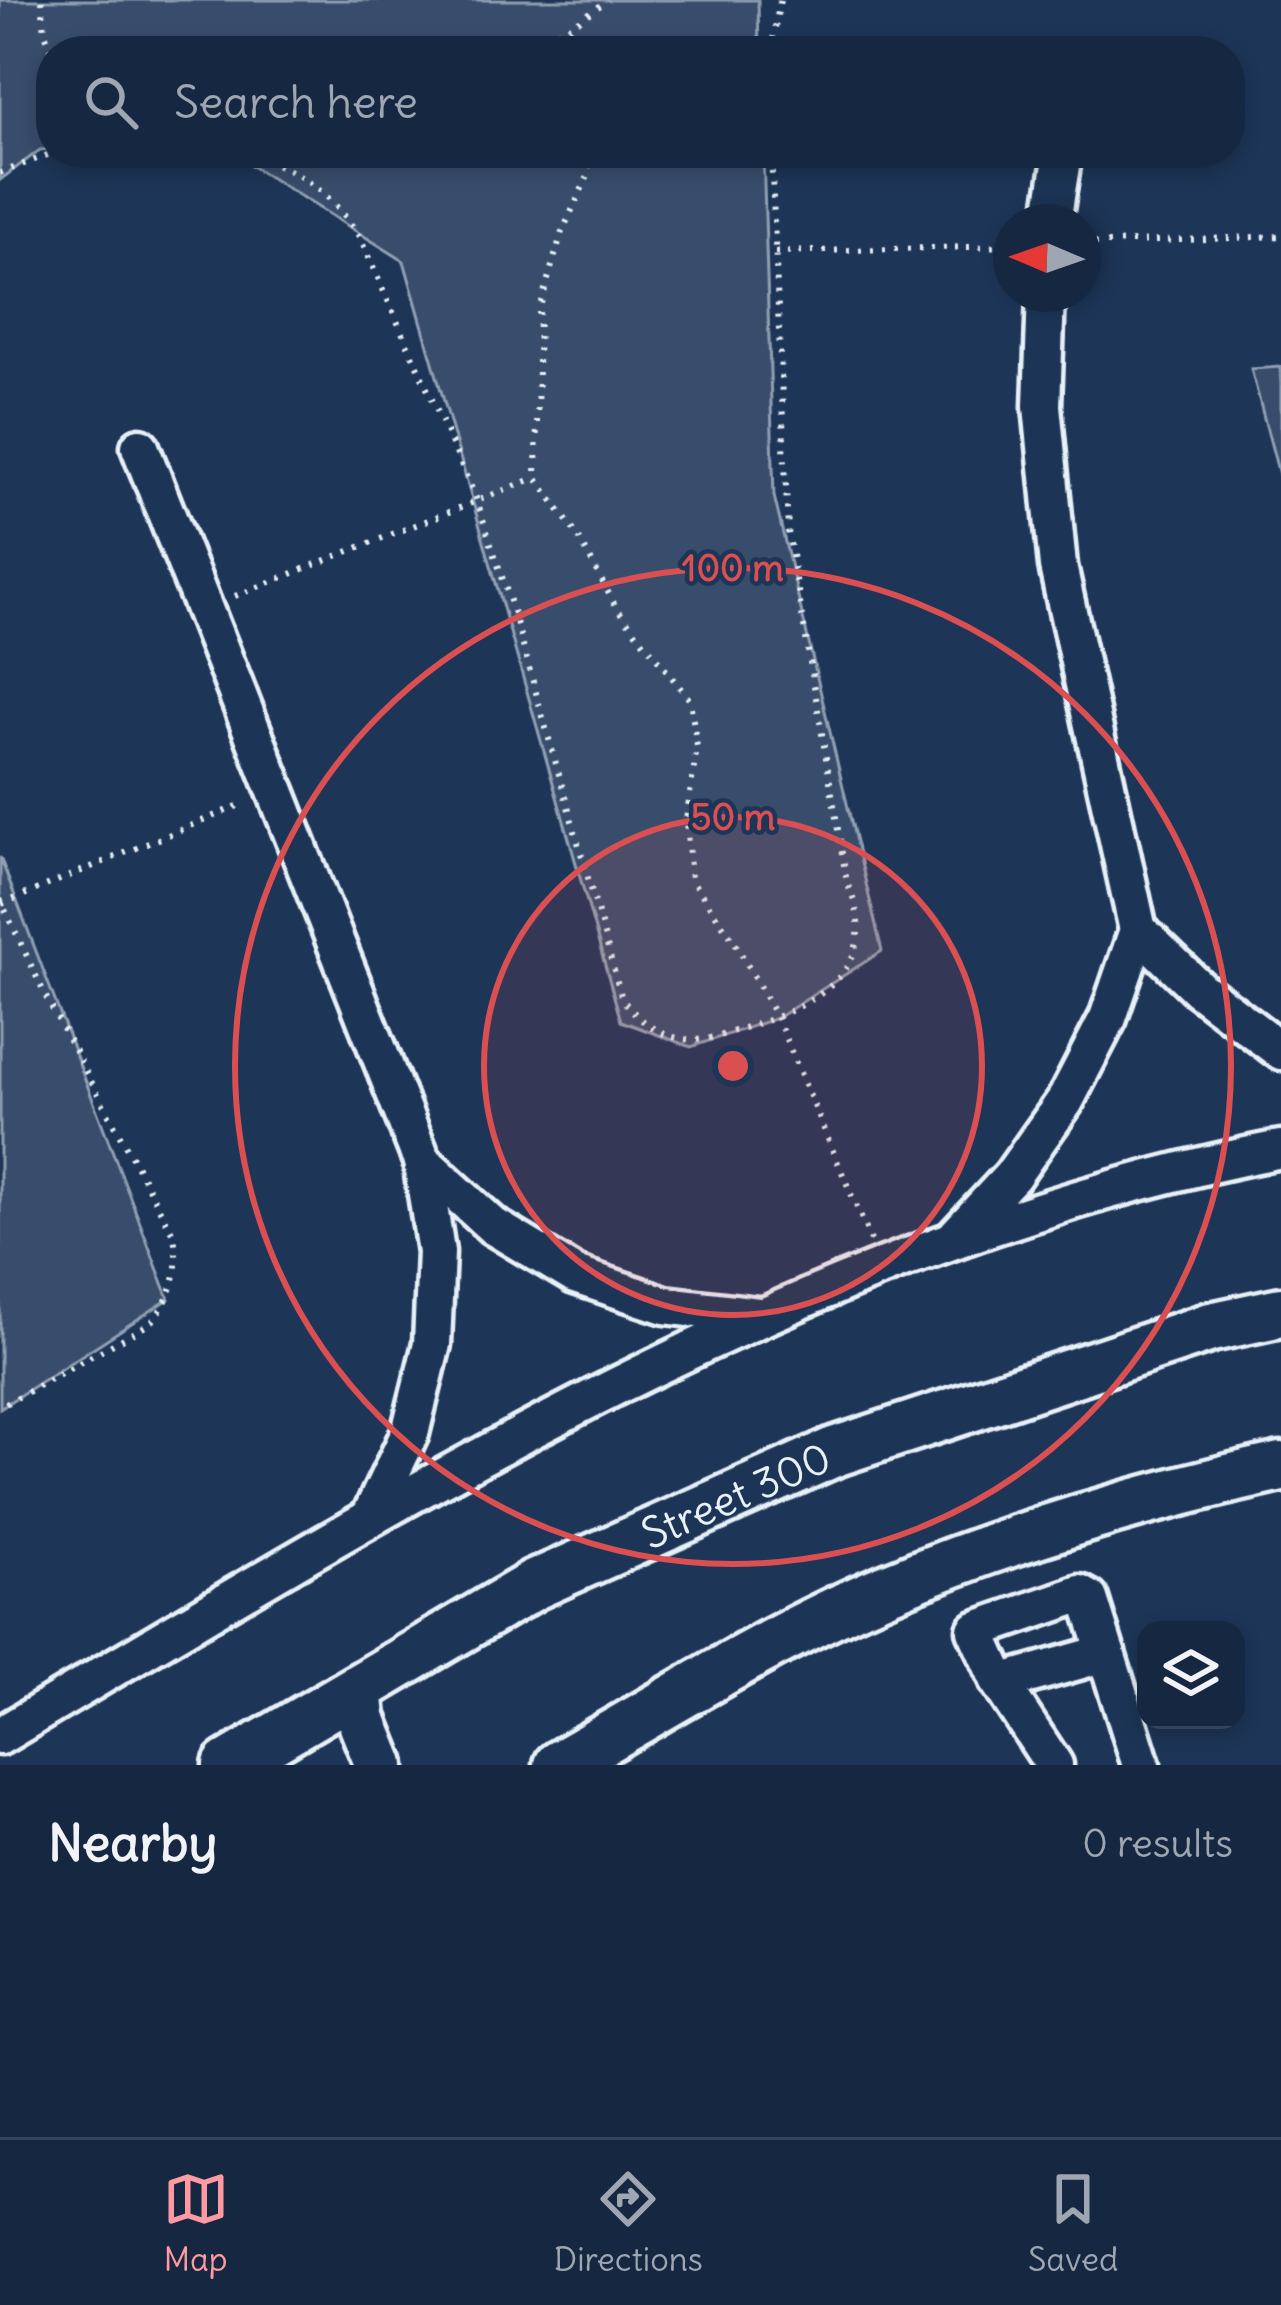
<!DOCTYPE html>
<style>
:root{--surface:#162841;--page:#1f3048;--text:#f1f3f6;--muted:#9ea6b1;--line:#35445a;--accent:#ff9aa2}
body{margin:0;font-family:Delius,sans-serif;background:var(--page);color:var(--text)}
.controls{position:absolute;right:36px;bottom:36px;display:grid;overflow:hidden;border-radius:24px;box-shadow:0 6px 18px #0003}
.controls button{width:108px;height:108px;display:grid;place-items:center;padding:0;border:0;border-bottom:3px solid var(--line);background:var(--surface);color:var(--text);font:60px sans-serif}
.compass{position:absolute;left:993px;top:204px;width:108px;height:108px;border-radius:50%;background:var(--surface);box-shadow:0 6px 18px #0003;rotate:272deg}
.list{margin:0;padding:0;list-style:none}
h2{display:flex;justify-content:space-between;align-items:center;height:156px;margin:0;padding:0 48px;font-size:51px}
h2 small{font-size:39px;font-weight:400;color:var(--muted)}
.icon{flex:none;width:66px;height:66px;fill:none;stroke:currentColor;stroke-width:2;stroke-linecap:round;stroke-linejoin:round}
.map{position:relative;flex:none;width:1281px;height:1765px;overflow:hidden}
.search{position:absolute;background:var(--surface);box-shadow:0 6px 18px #0003;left:36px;right:36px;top:36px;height:132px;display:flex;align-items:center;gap:30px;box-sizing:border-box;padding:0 42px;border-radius:48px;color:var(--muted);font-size:45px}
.sheet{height:372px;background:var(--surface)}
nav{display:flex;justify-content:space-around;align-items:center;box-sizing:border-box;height:168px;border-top:3px solid var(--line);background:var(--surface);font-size:33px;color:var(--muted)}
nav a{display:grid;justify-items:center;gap:6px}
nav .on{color:var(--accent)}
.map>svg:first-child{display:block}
.green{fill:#374d6c;stroke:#909fb2;stroke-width:3}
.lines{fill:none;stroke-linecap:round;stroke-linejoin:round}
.street-casing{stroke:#e8f1f8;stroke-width:45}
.secondary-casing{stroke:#e8f1f8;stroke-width:57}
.path{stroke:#e8f1f8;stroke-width:6;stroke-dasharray:3 9;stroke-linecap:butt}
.street{stroke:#1d3557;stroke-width:36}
.secondary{stroke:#1d3557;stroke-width:48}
.ring{fill:none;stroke:#da5052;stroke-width:6}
.labels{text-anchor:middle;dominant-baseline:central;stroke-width:9;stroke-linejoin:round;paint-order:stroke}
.street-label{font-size:42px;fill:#e8f1f8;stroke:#1d3557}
.centre{fill:#da5052;stroke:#1d3557;stroke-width:6}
.ring-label{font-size:36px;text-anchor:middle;font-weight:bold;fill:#da5052;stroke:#1d3557;stroke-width:9;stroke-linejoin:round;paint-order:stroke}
</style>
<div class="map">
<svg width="1281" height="1765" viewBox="0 0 1281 1765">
<rect width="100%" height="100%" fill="#1d3557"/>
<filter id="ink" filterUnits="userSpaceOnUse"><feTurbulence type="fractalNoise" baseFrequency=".00833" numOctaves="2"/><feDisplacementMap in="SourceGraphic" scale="24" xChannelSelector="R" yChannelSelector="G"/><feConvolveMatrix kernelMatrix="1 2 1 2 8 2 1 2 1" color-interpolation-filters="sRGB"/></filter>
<g filter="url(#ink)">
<g class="green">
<path d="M0,0H758L759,51H51V149L40,150L0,180Z"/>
<path d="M231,153H763L774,496L882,951L777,1018L691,1047L621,1021L404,261Z"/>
<path d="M1281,367V482L1251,369Z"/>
<path d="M0,857L169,1299L0,1408Z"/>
</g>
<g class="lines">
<g class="street-casing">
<g id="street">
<path d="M1052,222L1063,153"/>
<path d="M140,447L422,1161L436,1252L432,1344L410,1433L371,1515"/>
<path d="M1138,930L1199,989L1281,1051"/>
<path d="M422,1161L493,1226L575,1275L665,1305L758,1316"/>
<path d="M957,1235L1012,1176L1065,1101L1108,1018L1138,930L1058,566L1042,406L1046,294"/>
<path d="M1000,1683L1106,1653"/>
<path d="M0,1736C405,1495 811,1240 1281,1149"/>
<path d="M1054,1765L1000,1683L976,1630L1080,1594L1089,1599L1141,1765"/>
</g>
</g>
<g class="secondary-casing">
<g id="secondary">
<path d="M358,1689L361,1718L380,1765"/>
<path id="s1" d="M228,1765L534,1585L834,1452L1211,1327L1281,1312"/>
<path d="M559,1765C668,1704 773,1636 888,1588C1009,1537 1153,1495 1281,1467"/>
</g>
</g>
<g class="path">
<path d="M42,0L45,33L52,51"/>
<path d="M513,51L571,26L608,0"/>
<path d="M771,51L780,0"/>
<path d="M243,153C294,166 334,193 361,240L476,498L512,607L622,999C637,1017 651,1031 674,1037C700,1045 723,1034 747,1027C817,1006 886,967 847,883L788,531L771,153"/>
<path d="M590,153L587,178L562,232L539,310L536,477L579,538L616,607L690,700L697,747L686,820L691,879L734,941L777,1018L871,1241"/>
<path d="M0,173L53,153"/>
<path d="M1083,244L1281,236"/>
<path d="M775,252L1011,246"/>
<path d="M235,596L535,478"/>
<path d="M0,899L47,999L174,1236C180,1272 174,1294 151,1323L0,1407"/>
<path d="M2,904L245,803"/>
</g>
<use href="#street" class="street"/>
<use href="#secondary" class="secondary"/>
</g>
</g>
<circle cx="733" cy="1066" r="249" fill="#da5052" fill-opacity=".12"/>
<g class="ring">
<circle cx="733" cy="1066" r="249"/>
<circle cx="733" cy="1066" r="498"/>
</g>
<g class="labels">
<g class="street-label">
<text stroke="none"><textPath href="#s1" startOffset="576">Street 300</textPath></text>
</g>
</g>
<circle cx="733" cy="1066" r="18" class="centre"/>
<g class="ring-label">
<text x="733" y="581">100 m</text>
<text x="733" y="830">50 m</text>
</g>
</svg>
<div class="controls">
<button><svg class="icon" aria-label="layers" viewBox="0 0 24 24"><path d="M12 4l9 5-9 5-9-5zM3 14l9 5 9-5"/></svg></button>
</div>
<svg class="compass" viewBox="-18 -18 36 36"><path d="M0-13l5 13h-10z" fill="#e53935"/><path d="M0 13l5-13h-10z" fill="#9ea6b1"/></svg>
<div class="search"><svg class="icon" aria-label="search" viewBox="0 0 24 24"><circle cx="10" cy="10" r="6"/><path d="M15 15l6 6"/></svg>Search here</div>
</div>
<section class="sheet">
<h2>Nearby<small>0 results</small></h2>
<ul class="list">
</ul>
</section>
<nav>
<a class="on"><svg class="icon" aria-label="map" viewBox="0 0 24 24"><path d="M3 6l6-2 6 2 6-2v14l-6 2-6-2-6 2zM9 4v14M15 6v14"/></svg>Map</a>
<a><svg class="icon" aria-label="directions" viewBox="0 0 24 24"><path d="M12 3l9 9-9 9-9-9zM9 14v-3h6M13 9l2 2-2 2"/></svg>Directions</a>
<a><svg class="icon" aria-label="saved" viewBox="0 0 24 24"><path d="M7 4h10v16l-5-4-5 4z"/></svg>Saved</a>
</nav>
